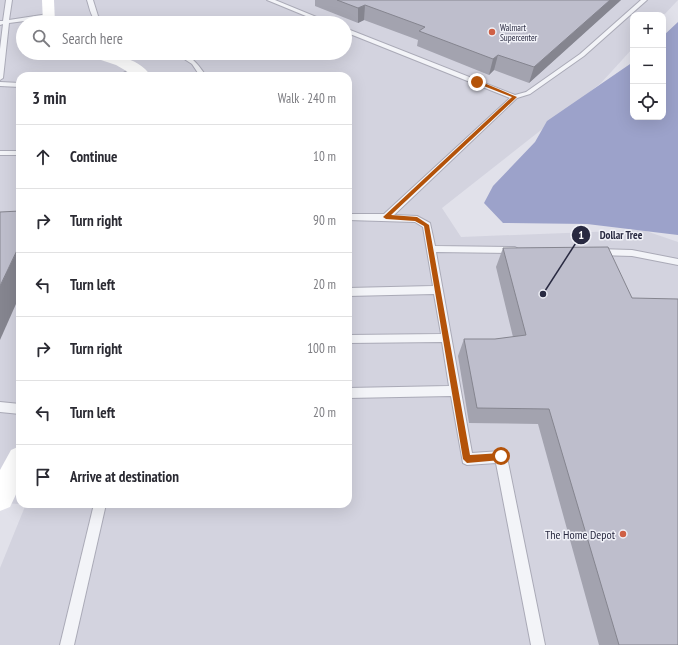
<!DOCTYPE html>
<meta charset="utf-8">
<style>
:root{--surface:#fff;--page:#f2f2f3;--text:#2b2b33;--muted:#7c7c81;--line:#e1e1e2}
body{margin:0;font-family:"PT Sans Narrow",sans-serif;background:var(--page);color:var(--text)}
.controls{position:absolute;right:12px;top:12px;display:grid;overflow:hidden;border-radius:8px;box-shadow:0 4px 16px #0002}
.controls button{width:36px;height:36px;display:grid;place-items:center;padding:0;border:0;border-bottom:1px solid var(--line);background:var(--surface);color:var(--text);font:20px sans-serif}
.stop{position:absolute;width:12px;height:12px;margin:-9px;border:3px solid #b45309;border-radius:50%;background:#fff}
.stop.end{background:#b45309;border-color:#fff;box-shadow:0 1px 4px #0008}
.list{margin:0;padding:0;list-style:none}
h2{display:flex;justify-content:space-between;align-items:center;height:52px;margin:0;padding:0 16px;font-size:17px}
h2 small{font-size:13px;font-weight:400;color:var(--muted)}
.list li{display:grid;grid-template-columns:26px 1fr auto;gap:12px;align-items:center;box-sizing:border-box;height:64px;padding:0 16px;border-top:1px solid var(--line)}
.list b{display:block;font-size:15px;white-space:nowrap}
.list em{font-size:13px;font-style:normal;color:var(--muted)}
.icon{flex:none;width:22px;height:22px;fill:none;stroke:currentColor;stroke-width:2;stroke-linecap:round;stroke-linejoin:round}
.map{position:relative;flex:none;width:678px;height:645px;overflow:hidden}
.search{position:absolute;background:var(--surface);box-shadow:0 4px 16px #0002;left:16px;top:16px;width:336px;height:44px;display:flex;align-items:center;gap:10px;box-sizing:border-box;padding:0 14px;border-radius:22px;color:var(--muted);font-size:15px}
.panel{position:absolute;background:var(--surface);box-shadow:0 4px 16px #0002;left:16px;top:72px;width:336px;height:436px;border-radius:12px}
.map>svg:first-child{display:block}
.built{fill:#d3d3df;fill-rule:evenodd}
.water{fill:#9ca2ca}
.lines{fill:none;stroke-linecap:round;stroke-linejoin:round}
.lane-casing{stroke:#aaaab7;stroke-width:2}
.lane{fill:#f3f4f8;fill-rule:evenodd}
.secondary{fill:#fff;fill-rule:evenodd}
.wall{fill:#a3a3af}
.shaded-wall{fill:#85858f}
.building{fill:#bebecc;stroke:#85858f}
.route{fill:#b45309}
.poi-dot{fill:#cf6045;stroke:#f0f1f7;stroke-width:1.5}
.labels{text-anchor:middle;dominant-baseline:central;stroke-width:3;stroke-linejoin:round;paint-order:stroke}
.far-poi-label{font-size:9px;fill:#292a41;stroke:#f0f1f7;text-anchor:start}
.near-poi-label{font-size:12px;fill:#292a41;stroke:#f0f1f7;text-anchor:end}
.leader{fill:none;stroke:#292a41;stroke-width:1.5}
.callout-dot{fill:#292a41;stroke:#f0f1f7;stroke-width:1.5}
.mark-label{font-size:12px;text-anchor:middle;font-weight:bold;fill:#fff}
.callout-label{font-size:11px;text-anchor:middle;font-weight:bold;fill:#292a41;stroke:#f0f1f7;stroke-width:3;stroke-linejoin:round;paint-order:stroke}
</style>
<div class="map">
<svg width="678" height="645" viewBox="0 0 678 645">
<rect width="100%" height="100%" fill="#e1e1ea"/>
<path class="built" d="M0,0H678L663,16L633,15V48L601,83L442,208L461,237L643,230L678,242V645H0V568L26,504H348V76H20V504L0,503ZM23,23H345V53H23Z"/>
<path class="water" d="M678,22V235L587,224L503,223L484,203L493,186L535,142L547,121L633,62V117H663V36Z"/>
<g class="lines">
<g class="lane-casing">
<g id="lane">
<path d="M6,0H12L9,20L48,14L51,16L48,18L9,23L3,78L0,80V49L3,24L0,25V21H3Z"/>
<path d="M87,0H93L98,16L106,23C91,23 91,12 87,0Z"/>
<path d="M267,0H275L331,23H323Z"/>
<path d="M641,0H647L584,56L530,94L517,98L394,215L417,216L430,223L435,246L515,247L520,250L515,253L436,252L472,453L501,451L505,453L507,457L545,645H531L496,463L467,465L463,463L451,396L348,398V388L449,386L442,342L348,343V335L441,334L434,294L348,296V288L433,286L423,227L415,222L348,220V214H384L510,98L345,32V28L515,95L526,92L580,54Z"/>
<path d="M175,53C190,53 198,64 206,76H200L192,64Z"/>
<path d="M134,68L139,69L126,76H117Z"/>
<path d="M0,82L20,83V87L0,86Z"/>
<rect x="0" y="151" width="20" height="4"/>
<path d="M597,249L632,250L678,259V265L632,256L597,255L592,252Z"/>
<path d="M0,402L20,404V414L0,412Z"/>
<path d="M94,504H106L74,645H60Z"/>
</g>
</g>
<use href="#lane" class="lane"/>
<g class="secondary">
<path d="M42,0H54L55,23H43Z"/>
<path d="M87,53C108,53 138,56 151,76H135L116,65L89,56Z"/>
<path d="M20,446V486L10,507L0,511V470L11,450Z"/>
</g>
</g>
<g class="wall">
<path d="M315,0H621L529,83L494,70L489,75L417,46L418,40L364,20L358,23L315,6Z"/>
<path d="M503,248L678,645H599L538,424L469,423L458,356L464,339H495L513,337L496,267Z"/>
</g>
<g class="shaded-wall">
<path d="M610,0H621L529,83L534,67Z"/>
<path d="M365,5L364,20L358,23V8Z"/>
<path d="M498,55L494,70L489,75L493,59Z"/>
<path d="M20,244V295L0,340V286Z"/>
</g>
<g class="building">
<path d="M337,0H610L534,67L498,55L493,59L419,31L425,27L365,5L358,8Z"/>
<path d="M20,211V244L0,286V212Z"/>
<path d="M608,247L632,298L678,299V645H619L549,409L477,408L464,339H495L526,335L503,248Z"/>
</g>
<path class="route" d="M477,80L517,97L391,215L417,217L429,225L470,455L501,453L505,456L501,460L467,463L463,459L424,226L415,221L386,219L383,217L512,97L476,83Z"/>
<g class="poi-dot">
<circle cx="492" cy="32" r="4"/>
<circle cx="623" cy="534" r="4"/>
</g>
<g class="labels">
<g class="far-poi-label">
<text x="500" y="27">Walmart<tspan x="500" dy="10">Supercenter</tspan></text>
</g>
<g class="near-poi-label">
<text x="615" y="534">The Home Depot</text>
</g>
</g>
<path class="leader" d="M543 294L581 235"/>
<g class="callout-dot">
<circle cx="543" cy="294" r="4"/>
<circle cx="581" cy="235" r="10"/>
</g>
<g class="mark-label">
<text x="581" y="239">1</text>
</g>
<g class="callout-label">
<text x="621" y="239">Dollar Tree</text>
</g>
</svg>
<div class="controls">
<button>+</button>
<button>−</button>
<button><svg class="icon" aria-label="locate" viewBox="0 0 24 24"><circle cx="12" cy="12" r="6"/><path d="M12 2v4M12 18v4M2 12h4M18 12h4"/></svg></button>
</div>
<div class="stop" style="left:501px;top:456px"></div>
<div class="stop end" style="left:477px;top:82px"></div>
<div class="search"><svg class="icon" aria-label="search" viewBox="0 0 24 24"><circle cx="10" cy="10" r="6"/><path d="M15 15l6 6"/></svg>Search here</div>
<section class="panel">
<h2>3 min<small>Walk · 240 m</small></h2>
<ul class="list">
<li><svg class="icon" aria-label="ahead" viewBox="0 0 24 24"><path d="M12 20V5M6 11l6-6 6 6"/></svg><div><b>Continue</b></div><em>10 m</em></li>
<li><svg class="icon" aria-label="right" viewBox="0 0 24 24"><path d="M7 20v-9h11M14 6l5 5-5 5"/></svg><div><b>Turn right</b></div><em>90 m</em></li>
<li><svg class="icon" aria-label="left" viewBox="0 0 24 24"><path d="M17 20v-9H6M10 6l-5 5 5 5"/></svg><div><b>Turn left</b></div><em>20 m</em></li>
<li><svg class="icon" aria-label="right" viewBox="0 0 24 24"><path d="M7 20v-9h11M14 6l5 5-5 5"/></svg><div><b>Turn right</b></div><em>100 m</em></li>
<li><svg class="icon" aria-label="left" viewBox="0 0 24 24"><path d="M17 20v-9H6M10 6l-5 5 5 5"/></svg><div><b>Turn left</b></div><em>20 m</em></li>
<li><svg class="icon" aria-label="arrive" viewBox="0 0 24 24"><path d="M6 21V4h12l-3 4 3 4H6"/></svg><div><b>Arrive at destination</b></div></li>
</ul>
</section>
</div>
